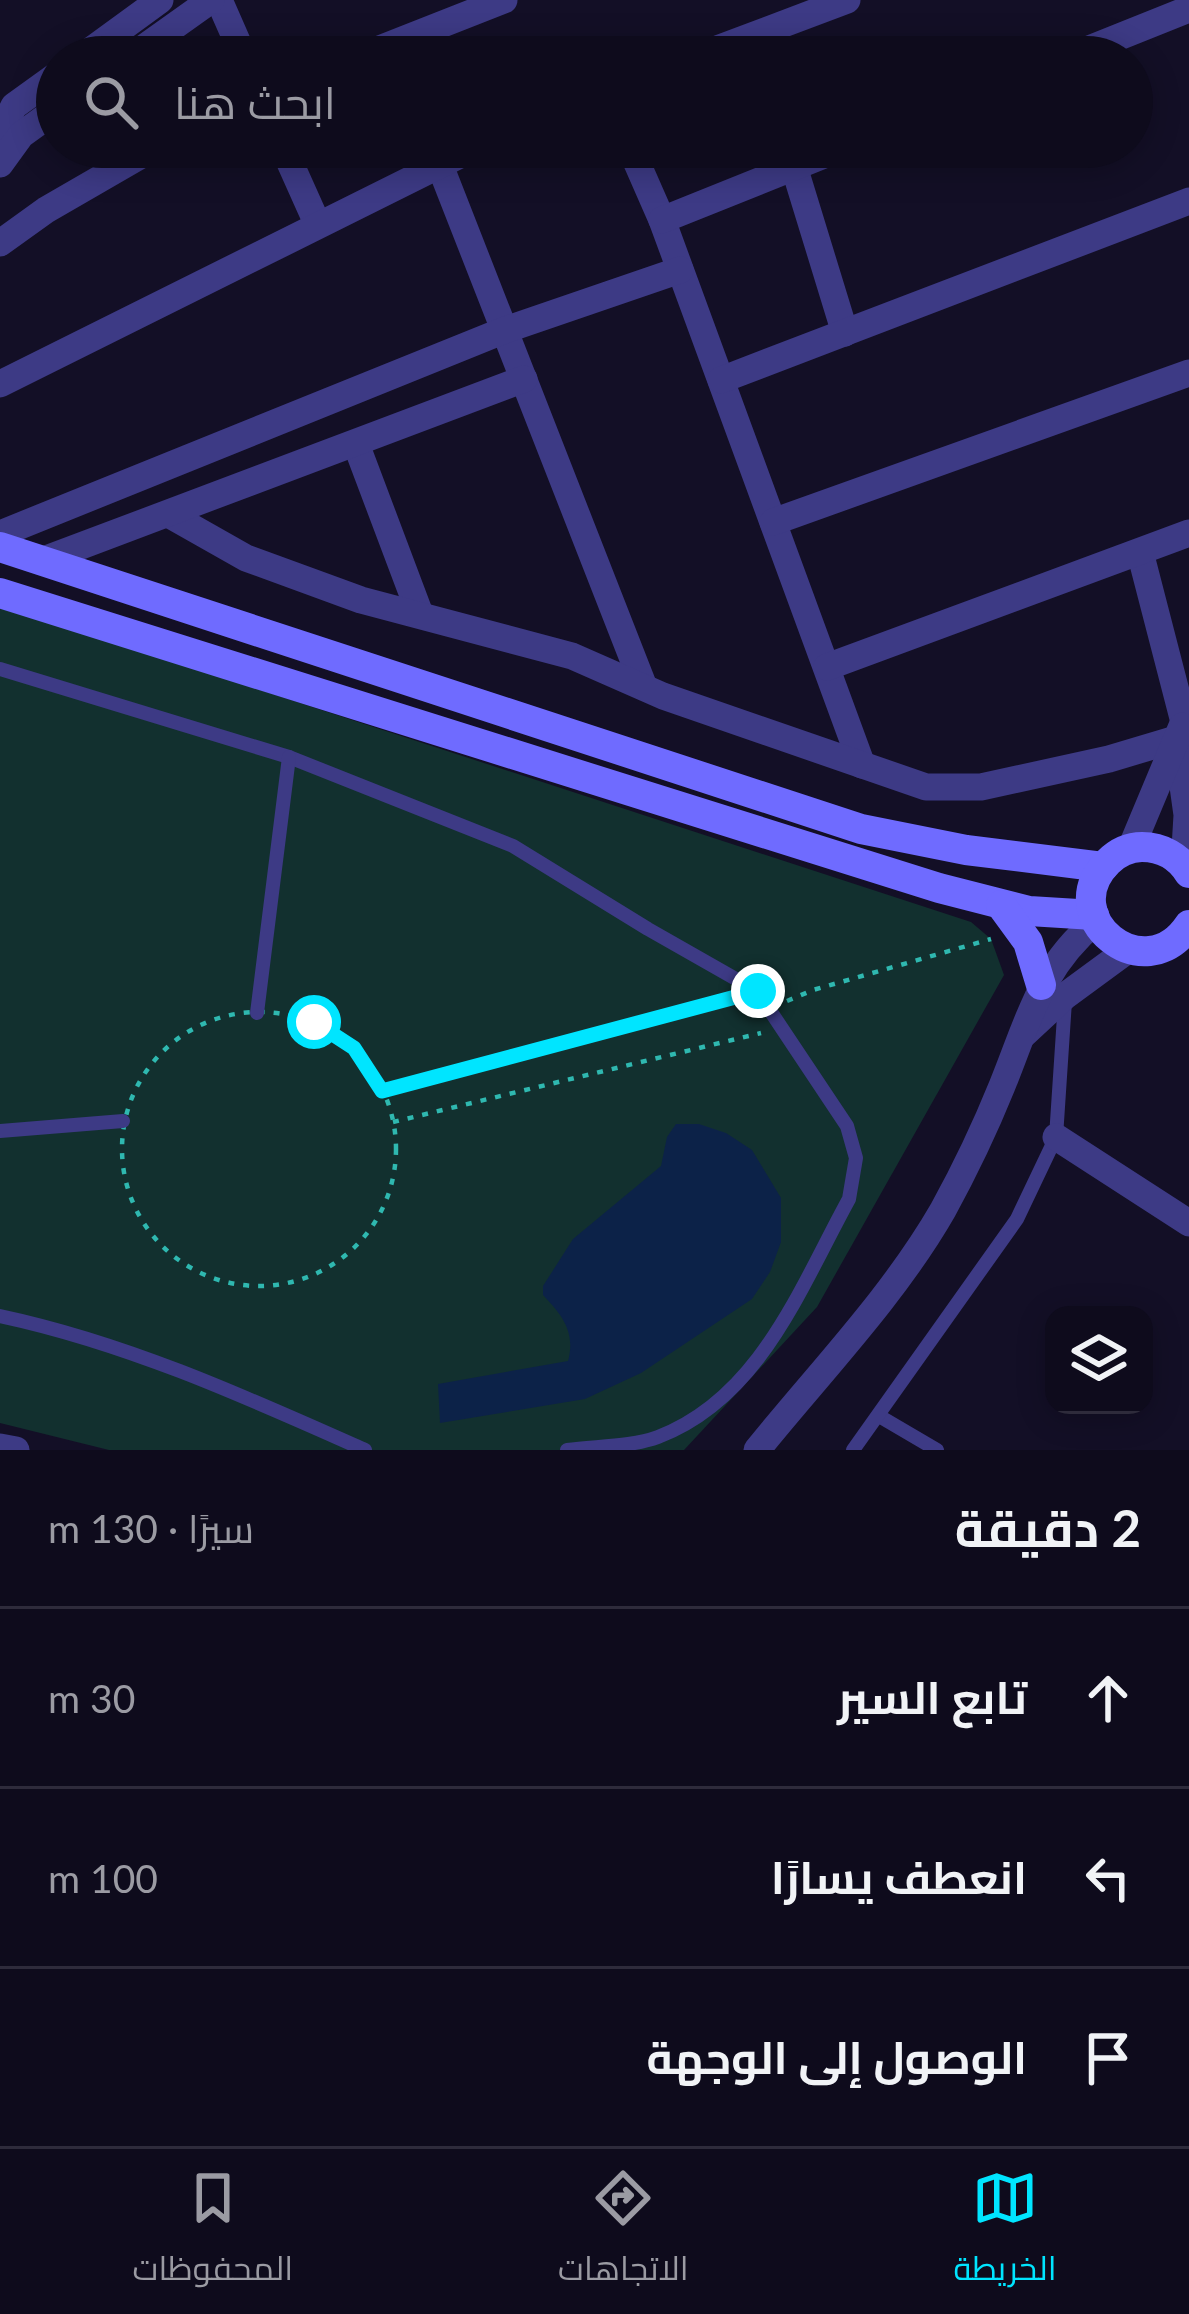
<!DOCTYPE html>
<html lang="ar">
<meta charset="utf-8">
<style>
:root{--surface:#0e0b1c;--page:#1c1929;--text:#f1f3f6;--muted:#9b9ba3;--line:#2e2b3b;--accent:#00e5ff}
body{margin:0;font-family:Lato,Cairo,sans-serif;background:var(--page);color:var(--text);direction:rtl}
.controls{position:absolute;right:36px;bottom:36px;display:grid;overflow:hidden;border-radius:24px;box-shadow:0 6px 30px #0003}
.controls button{width:108px;height:108px;display:grid;place-items:center;padding:0;border:0;border-bottom:3px solid var(--line);background:var(--surface);color:var(--text);font:60px sans-serif}
.stop{position:absolute;width:36px;height:36px;margin:-27px;border:9px solid #00e5ff;border-radius:50%;background:#fff}
.stop.end{background:#00e5ff;border-color:#fff;box-shadow:0 3px 12px #0008}
.list{margin:0;padding:0;list-style:none}
h2{display:flex;justify-content:space-between;align-items:center;height:156px;margin:0;padding:0 48px;font-size:51px}
h2 small{font-size:39px;font-weight:400;color:var(--muted)}
.list li{display:grid;grid-template-columns:78px 1fr auto;gap:36px;align-items:center;box-sizing:border-box;height:180px;padding:0 48px;border-top:3px solid var(--line)}
.list b{display:block;font-size:45px;white-space:nowrap}
.list em{font-size:39px;font-style:normal;color:var(--muted)}
.icon{flex:none;width:66px;height:66px;fill:none;stroke:currentColor;stroke-width:2;stroke-linecap:round;stroke-linejoin:round}
.map{position:relative;flex:none;width:1189px;height:1450px;overflow:hidden;direction:ltr}
.search{position:absolute;background:var(--surface);box-shadow:0 6px 30px #0003;left:36px;right:36px;top:36px;height:132px;display:flex;align-items:center;gap:30px;box-sizing:border-box;padding:0 42px;border-radius:66px;color:var(--muted);font-size:45px}
.sheet{height:696px;background:var(--surface)}
nav{display:flex;justify-content:space-around;align-items:center;box-sizing:border-box;height:168px;border-top:3px solid var(--line);background:var(--surface);font-size:33px;color:var(--muted)}
nav a{display:grid;justify-items:center;gap:6px}
nav .on{color:var(--accent)}
.map>svg:first-child{display:block}
.green{fill:#12302f}
.water{fill:#0c2248}
.lines{fill:none;stroke-linecap:round;stroke-linejoin:round}
.path{stroke:#2fb8b0;stroke-width:4.5;stroke-dasharray:6 9;stroke-linecap:butt}
.service{stroke:#3d3a85;stroke-width:14}
.minor{stroke:#3d3a85;stroke-width:27}
.secondary{stroke:#6f6bff;stroke-width:30}
.route{stroke:#00e5ff;stroke-width:15}
</style>
<div class="map">
<svg width="1189" height="1450" viewBox="0 0 1189 1450">
<rect width="100%" height="100%" fill="#130f26"/>
<path class="green" d="M0,605L971,922L991,939L1004,975L817,1307L684,1450H109L0,1423Z"/>
<path class="water" d="M676,1124H699L726,1133L752,1150L781,1198V1242L770,1272L752,1299L641,1373L585,1399L440,1423L438,1384L568,1361C576,1332 562,1315 543,1295V1286L573,1239L661,1166L667,1137Z"/>
<g class="lines">
<g class="path">
<path d="M787,1001L813,990L991,939"/>
<circle cx="259" cy="1149" r="137"/>
<path d="M382,1091L729,998"/>
<path d="M393,1122L761,1033"/>
</g>
<g class="service">
<path d="M0,669L289,757L513,846L648,929L757,991L847,1126L856,1158L849,1199C800,1288 760,1398 658,1437C631,1447 596,1446 567,1450"/>
<path d="M257,1013L289,757"/>
<path d="M0,1131L123,1121"/>
<path d="M0,1316C127,1343 246,1397 365,1450"/>
<path d="M879,1416L937,1450"/>
<path d="M853,1450L1017,1219L1056,1137L1065,1001"/>
</g>
<g class="minor">
<path d="M219,0L244,57"/>
<path d="M82,57L160,0"/>
<path d="M131,57L211,0"/>
<path d="M359,57L504,0"/>
<path d="M696,57L847,0"/>
<path d="M1069,57L1189,9"/>
<path d="M0,133L14,106L57,75"/>
<path d="M283,147L317,223"/>
<path d="M630,147L662,220L862,765"/>
<path d="M788,147L845,333"/>
<path d="M439,163L644,687"/>
<path d="M0,164L21,135L57,109"/>
<path d="M662,220L844,147"/>
<path d="M0,243L46,210L155,147"/>
<path d="M721,380L1189,201"/>
<path d="M0,384L476,147"/>
<path d="M356,444L420,614"/>
<path d="M170,515L246,558L361,600L572,656L663,696L926,787H981L1109,759L1176,739"/>
<path d="M773,522L1189,373"/>
<path d="M0,534L505,330L680,270"/>
<path d="M1140,552L1184,722"/>
<path d="M41,561L524,379"/>
<path d="M827,667L1189,533"/>
<path d="M1177,743L1187,815L1184,865"/>
<path d="M1131,848L1182,726"/>
<path d="M1024,1034L1065,996L1129,949"/>
<path d="M1056,1137L1189,1223"/>
<path d="M0,1447L16,1450"/>
<path d="M757,1450C819,1373 893,1297 943,1210C965,1170 985,1128 1002,1086C1029,1020 1039,969 1096,921"/>
</g>
<g class="secondary">
<path d="M0,547L861,829L966,850L1103,867"/>
<path d="M0,593L939,888L1029,911L1094,915"/>
<path d="M1189,873C1179,857 1162,847 1142,847C1129,847 1117,853 1108,862C1053,916 1144,992 1189,925"/>
<path d="M1001,905L1028,942L1041,985"/>
</g>
</g>
<g class="lines">
<path class="route" d="M314,1022L354,1048L382,1091L758,991"/>
</g>
</svg>
<div class="controls">
<button><svg class="icon" aria-label="layers" viewBox="0 0 24 24"><path d="M12 4l9 5-9 5-9-5zM3 14l9 5 9-5"/></svg></button>
</div>
<div class="stop" style="left:314px;top:1022px"></div>
<div class="stop end" style="left:758px;top:991px"></div>
<div class="search"><svg class="icon" aria-label="search" viewBox="0 0 24 24"><circle cx="10" cy="10" r="6"/><path d="M15 15l6 6"/></svg>ابحث هنا</div>
</div>
<section class="sheet">
<h2>2 دقيقة<small>سيرًا · 130 m</small></h2>
<ul class="list">
<li><svg class="icon" aria-label="ahead" viewBox="0 0 24 24"><path d="M12 20V5M6 11l6-6 6 6"/></svg><div><b>تابع السير</b></div><em>30 m</em></li>
<li><svg class="icon" aria-label="left" viewBox="0 0 24 24"><path d="M17 20v-9H6M10 6l-5 5 5 5"/></svg><div><b>انعطف يسارًا</b></div><em>100 m</em></li>
<li><svg class="icon" aria-label="arrive" viewBox="0 0 24 24"><path d="M6 21V4h12l-3 4 3 4H6"/></svg><div><b>الوصول إلى الوجهة</b></div></li>
</ul>
</section>
<nav>
<a class="on"><svg class="icon" aria-label="map" viewBox="0 0 24 24"><path d="M3 6l6-2 6 2 6-2v14l-6 2-6-2-6 2zM9 4v14M15 6v14"/></svg>الخريطة</a>
<a><svg class="icon" aria-label="directions" viewBox="0 0 24 24"><path d="M12 3l9 9-9 9-9-9zM9 14v-3h6M13 9l2 2-2 2"/></svg>الاتجاهات</a>
<a><svg class="icon" aria-label="saved" viewBox="0 0 24 24"><path d="M7 4h10v16l-5-4-5 4z"/></svg>المحفوظات</a>
</nav>
